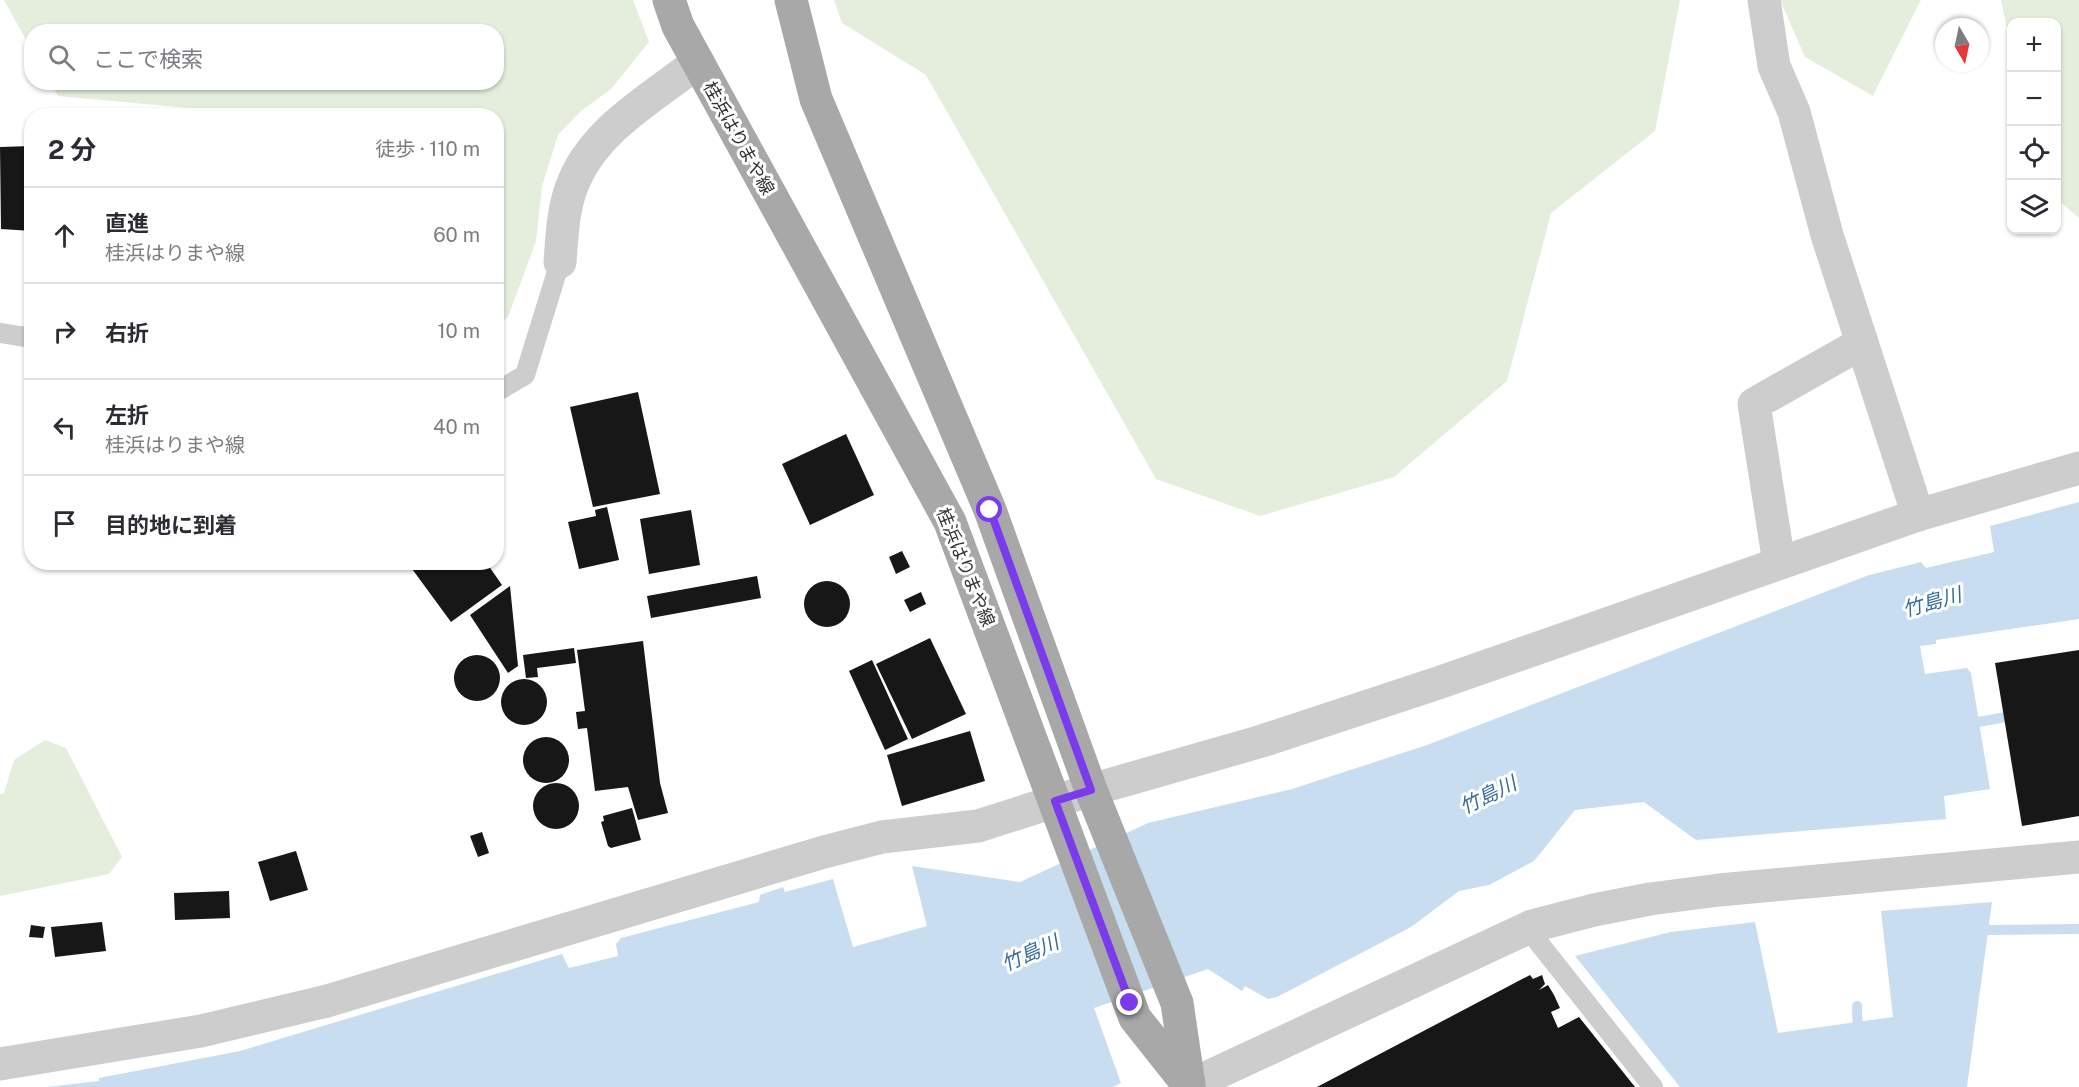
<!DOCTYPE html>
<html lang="ja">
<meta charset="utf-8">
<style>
:root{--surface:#fff;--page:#f7f7f7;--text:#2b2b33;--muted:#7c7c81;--line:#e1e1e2}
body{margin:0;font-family:"Public Sans","Noto Sans JP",sans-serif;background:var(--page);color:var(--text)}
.controls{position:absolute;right:18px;top:18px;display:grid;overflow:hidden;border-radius:12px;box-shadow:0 2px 4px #0004}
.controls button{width:54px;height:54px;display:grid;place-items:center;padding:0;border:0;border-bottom:2px solid var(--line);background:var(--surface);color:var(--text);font:30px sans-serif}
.compass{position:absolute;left:1935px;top:18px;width:54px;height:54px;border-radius:50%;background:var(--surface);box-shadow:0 2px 4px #0004;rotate:171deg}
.stop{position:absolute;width:18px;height:18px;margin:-14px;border:4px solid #7c3aed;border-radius:50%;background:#fff}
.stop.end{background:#7c3aed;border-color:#fff;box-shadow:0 2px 6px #0008}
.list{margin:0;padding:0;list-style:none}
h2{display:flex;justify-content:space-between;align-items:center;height:78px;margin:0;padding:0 24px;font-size:26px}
h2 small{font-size:20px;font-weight:400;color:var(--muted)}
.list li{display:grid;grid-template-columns:39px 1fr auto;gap:18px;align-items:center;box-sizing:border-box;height:96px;padding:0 24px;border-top:2px solid var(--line)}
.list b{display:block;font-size:22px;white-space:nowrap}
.list p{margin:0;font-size:20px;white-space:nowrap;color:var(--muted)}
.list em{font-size:20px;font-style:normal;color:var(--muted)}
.icon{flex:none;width:33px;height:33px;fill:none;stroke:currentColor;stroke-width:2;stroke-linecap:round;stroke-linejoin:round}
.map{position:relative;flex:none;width:2079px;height:1087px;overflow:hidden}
.search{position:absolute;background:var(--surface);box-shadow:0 2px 4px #0004;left:24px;top:24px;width:480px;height:66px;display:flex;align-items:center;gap:15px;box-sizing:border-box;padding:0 21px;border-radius:24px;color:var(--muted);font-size:22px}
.panel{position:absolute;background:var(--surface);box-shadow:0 2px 4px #0004;left:24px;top:108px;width:480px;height:462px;border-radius:24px}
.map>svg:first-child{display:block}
.green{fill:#e5eedd}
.water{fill:#c8ddef}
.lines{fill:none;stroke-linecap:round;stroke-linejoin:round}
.stream{stroke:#c8ddef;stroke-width:10}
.building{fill:#171717}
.service{stroke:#cdcdcd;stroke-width:20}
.minor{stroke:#cdcdcd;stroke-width:33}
.tertiary{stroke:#cdcdcd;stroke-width:33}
.primary{stroke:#a8a8a8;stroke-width:33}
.route{stroke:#7c3aed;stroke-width:8}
.labels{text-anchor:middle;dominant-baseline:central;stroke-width:6;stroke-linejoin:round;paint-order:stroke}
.street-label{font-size:18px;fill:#303030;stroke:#fff}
.water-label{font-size:20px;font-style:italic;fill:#376b99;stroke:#fff}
</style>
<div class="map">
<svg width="2079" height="1087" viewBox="0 0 2079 1087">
<rect width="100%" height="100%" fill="#fff"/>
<g class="green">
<path d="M4,0H633L649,42L611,89L581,111L558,135L542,186L536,241L508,317L497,326L496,116L230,115L222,111L58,96L50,83L496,82V32H32L31,49Z"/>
<path d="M834,0H1680L1655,131L1551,213L1507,381L1394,477L1260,516L1156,479L926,75L842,23Z"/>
<path d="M1780,0H1921L1873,96L1805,57Z"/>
<path d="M2001,0H2079V218L2057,199L2056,22H2012L2011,47Z"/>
<path d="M45,740L66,748L122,857L109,874L0,896V794L4,793L14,760Z"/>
</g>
<g class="water">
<path d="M2079,502V619L1936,640V644L1920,646L1925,674L1967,668L1971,673L1990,789L1944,796L1946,819L1696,840L1644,802L1575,810L1534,861L1489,885L1459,891L1411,927L1277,997L1268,999L1245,986L1242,991L1208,969L1094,1008L1121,1083L1113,1087H47L99,1081V1078L240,1051L562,954L569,968L618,956L616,944L621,938L759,902L760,895L783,887L785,892L833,879L853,947L927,926L912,866L1020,882L1148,823L1292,789L1427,745L1869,575L1921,562L1926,568L1994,552L1990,526Z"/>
<path d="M1992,902L1967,1087H1680L1575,956L1671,932L1755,922L1778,1033L1893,1017L1881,911Z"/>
</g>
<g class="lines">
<g class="stream">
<path d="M1967,724L2017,715"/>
<path d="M1975,933L1988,930L2079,929"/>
<path d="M1857,1006L1858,1036"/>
</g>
</g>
<g class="building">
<path d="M32,146V231L1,229L0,147Z"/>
<path d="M638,392L660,494L593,507L570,407Z"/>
<path d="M846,434L874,495L810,525L782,464Z"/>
<path d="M607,507L619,560L579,569L568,522L596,516L595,510Z"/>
<path d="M691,510L700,565L649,574L640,519Z"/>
<path d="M902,551L910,567L896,574L889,557Z"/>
<path d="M407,562H486L502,585L451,622Z"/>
<path d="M757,576L761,598L651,618L647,596Z"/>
<circle cx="827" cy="604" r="23"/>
<path d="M510,586L518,666L508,673L470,615Z"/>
<path d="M921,592L926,604L910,612L904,600Z"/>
<path d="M930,638L966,714L912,739L876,664Z"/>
<path d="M643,641L660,783L668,813L638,820L628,787L595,791L587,728L578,729L576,712L585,711L577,650Z"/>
<path d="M574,648L576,663L537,668L538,677L526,678L523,655Z"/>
<path d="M2079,650V816L2022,826L1995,663Z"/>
<circle cx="477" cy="678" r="23"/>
<path d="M872,660L908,739L885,750L849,671Z"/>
<circle cx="524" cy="702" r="23"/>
<path d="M970,731L985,781L902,806L887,755Z"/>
<circle cx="546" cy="760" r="23"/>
<circle cx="556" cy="806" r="23"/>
<path d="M632,808L641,840L611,848L608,846L601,822L604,821L603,816Z"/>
<path d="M482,832L489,853L478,857L470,836Z"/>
<path d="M296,851L308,890L270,901L258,862Z"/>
<path d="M229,891L230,918L175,920L174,893Z"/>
<path d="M102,922L106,951L55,957L51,927Z"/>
<path d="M31,925L45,927L43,938L29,937Z"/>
<path d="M1530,975L1533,979L1542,975L1545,984L1539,990L1548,985L1554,995L1560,1008L1551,1012L1558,1028L1579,1017L1635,1087H1317Z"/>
</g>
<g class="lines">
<g class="service">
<path d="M0,333L32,338"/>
<path d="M496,392L525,375L560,262"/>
<path d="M1527,928L1653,1087"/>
</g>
<g class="minor">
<path d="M1764,0L1774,66L1794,112L1827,235L1918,515"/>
<path d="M560,262C562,235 563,206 574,181C596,128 655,96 698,62"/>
<path d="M1779,563L1754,404L1862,343"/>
<path d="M1091,790L1262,741L1438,683L1918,515L2079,468"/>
</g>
<g class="tertiary">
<path d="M0,1064L201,1031L327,1001L824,852L882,837L978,826L1091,790"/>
<path d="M1189,1086L1532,926L1594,910L1650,899L1719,890L2079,857"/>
</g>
<g class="primary">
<path d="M669,0L678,26L950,522L1135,1018L1189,1086"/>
<path d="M791,0L816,99L990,510L1091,790L1177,1003L1189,1085"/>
</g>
</g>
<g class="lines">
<path class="route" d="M990,510L1091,790L1055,801L1130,1003"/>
</g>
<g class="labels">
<g class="street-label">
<text transform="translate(739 138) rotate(61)">桂浜はりまや線</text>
<text transform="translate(966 567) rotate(68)">桂浜はりまや線</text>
</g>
<g class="water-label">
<text transform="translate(1932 602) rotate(-16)">竹島川</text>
<text transform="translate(1488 795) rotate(-26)">竹島川</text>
<text transform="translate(1030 953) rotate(-24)">竹島川</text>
</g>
</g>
</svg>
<div class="controls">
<button>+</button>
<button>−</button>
<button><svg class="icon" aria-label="locate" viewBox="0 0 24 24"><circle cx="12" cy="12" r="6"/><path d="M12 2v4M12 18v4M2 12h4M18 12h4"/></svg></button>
<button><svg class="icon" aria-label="layers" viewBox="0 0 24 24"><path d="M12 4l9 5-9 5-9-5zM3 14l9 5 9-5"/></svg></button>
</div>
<svg class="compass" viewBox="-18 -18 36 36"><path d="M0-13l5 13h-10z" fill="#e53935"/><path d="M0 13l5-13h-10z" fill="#7c7c81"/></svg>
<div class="stop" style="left:990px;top:510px"></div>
<div class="stop end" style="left:1130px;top:1003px"></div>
<div class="search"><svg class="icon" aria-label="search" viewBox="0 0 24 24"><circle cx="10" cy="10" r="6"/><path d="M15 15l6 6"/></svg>ここで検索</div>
<section class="panel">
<h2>2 分<small>徒歩 · 110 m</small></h2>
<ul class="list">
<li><svg class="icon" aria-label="ahead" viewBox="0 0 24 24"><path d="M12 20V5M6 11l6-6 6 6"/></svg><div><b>直進</b><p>桂浜はりまや線</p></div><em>60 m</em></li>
<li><svg class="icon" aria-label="right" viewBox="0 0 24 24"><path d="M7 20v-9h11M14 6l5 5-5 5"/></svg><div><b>右折</b></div><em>10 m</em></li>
<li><svg class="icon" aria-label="left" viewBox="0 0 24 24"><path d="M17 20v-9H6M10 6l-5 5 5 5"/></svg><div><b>左折</b><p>桂浜はりまや線</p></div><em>40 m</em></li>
<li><svg class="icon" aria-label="arrive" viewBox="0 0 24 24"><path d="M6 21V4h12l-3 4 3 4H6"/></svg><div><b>目的地に到着</b></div></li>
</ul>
</section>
</div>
